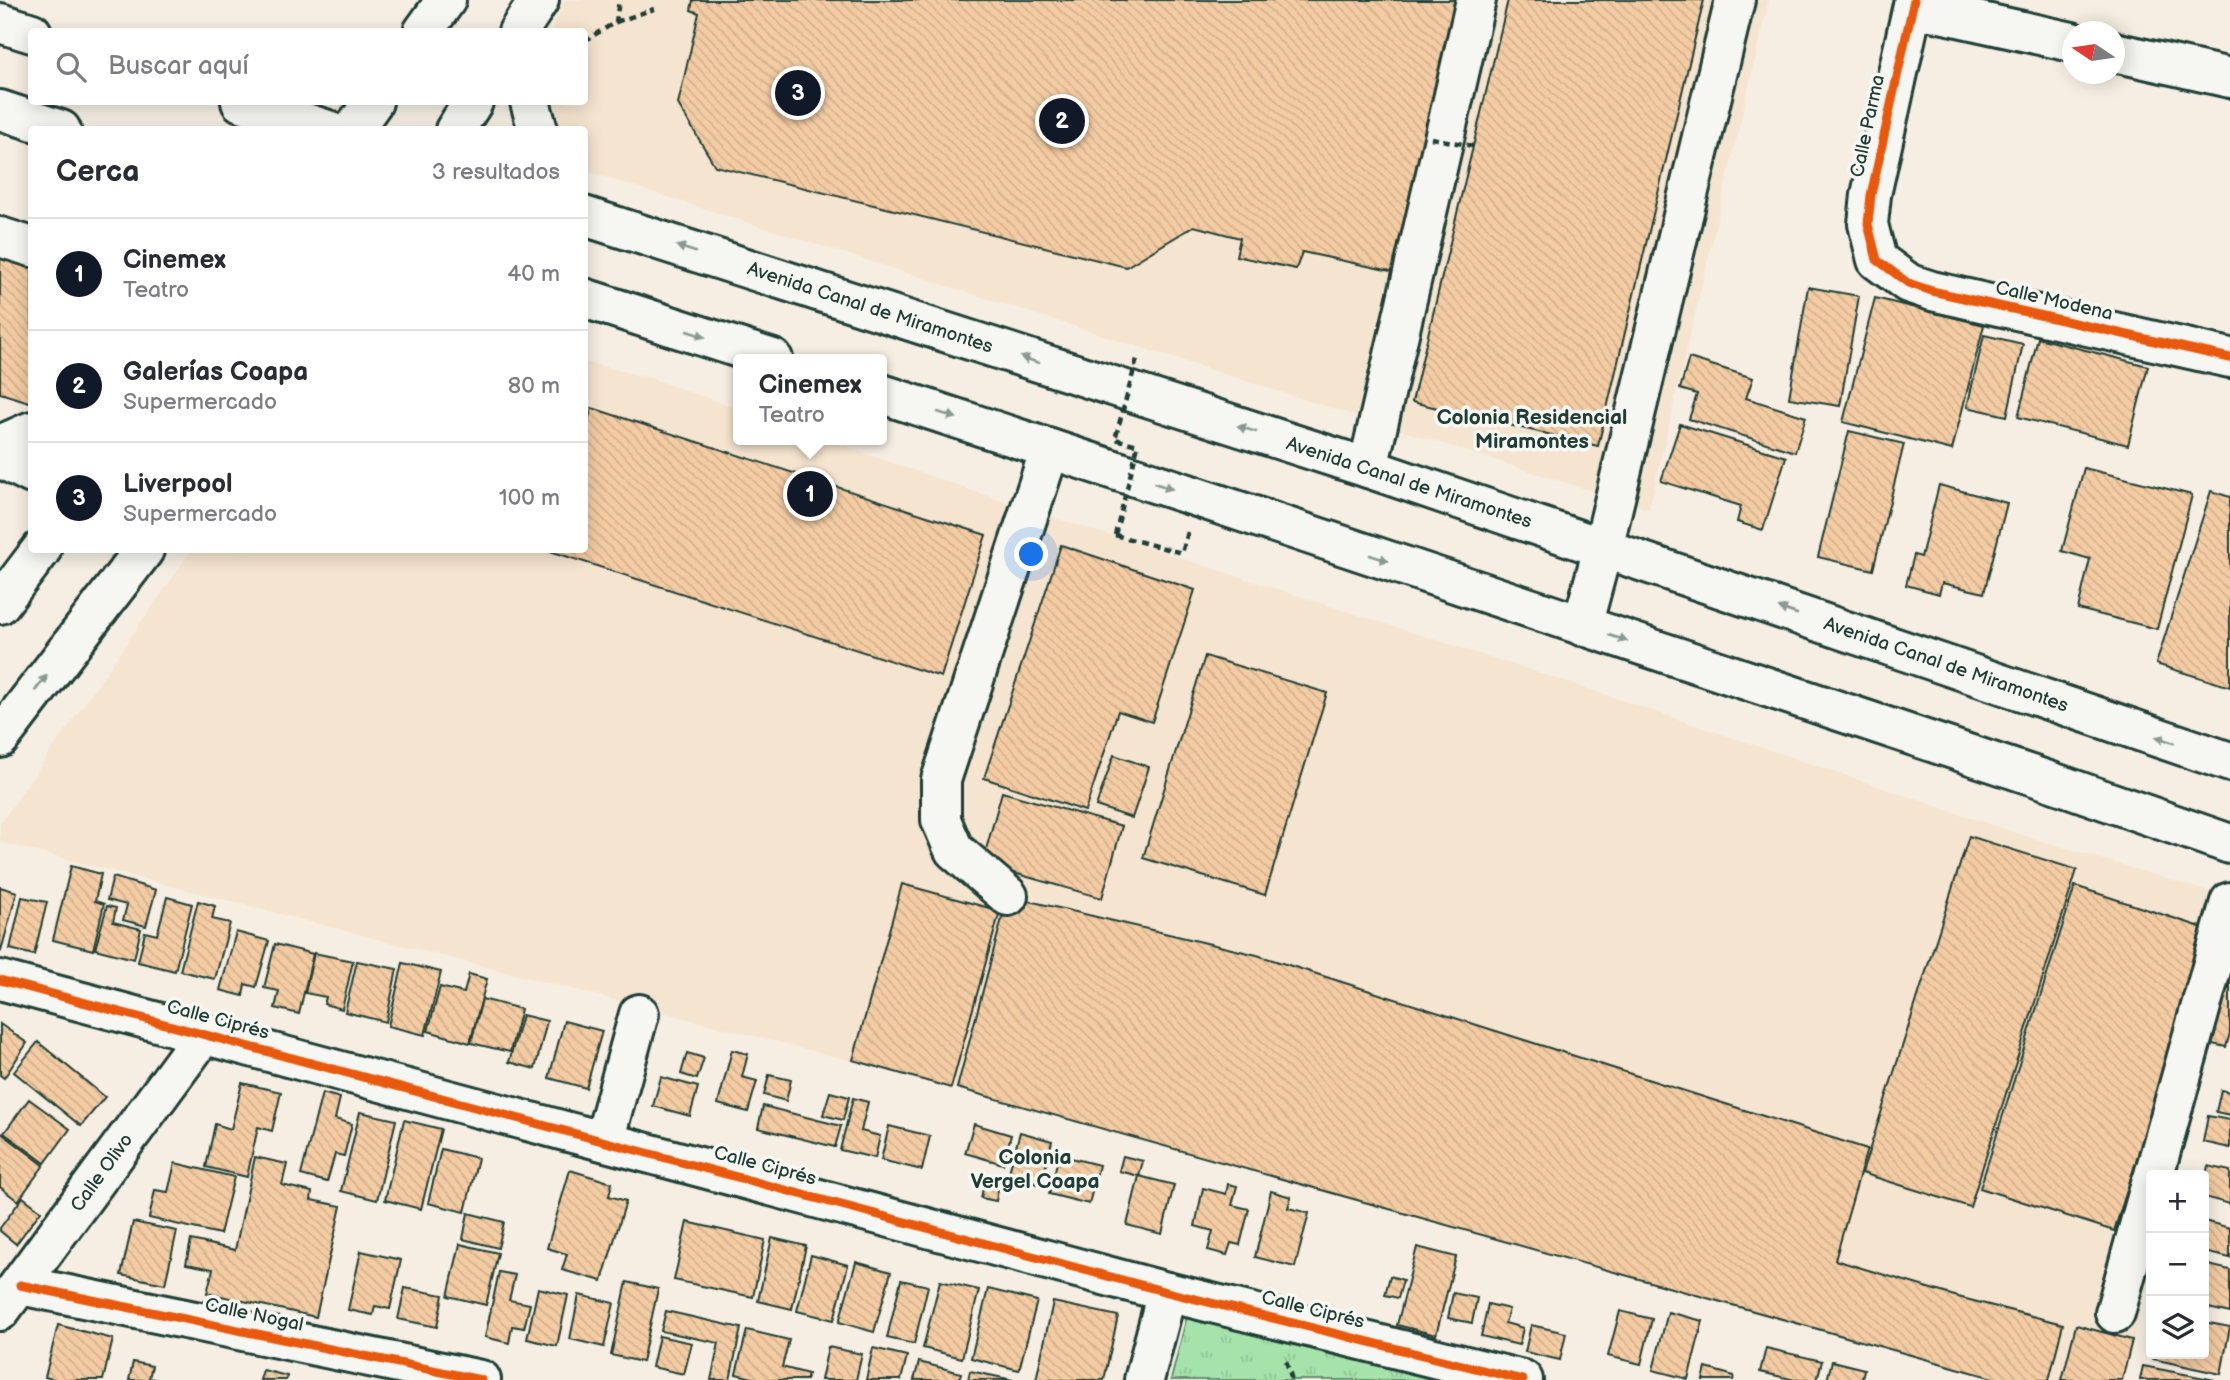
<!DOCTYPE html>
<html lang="es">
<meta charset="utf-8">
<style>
:root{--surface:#fff;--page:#f2f2f3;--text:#2b2b33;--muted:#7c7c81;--line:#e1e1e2;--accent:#111827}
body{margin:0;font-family:"Balsamiq Sans",sans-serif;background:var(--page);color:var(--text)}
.controls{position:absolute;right:21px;bottom:21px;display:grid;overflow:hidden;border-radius:7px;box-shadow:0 4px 18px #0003}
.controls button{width:63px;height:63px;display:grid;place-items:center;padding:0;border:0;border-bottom:2px solid var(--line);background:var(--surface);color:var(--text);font:35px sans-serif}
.compass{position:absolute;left:2062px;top:21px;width:63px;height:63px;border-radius:50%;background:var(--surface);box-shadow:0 4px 18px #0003;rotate:283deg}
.you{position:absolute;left:1032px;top:555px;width:24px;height:24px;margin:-18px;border:5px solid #fff;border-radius:50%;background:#1a73e8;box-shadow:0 0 0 10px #1a73e833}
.badge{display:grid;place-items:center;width:46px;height:46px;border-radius:50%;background:var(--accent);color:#fff;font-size:23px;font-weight:700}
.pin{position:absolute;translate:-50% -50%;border:4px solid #fff;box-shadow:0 2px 7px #0006}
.popup{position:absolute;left:733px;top:354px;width:154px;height:91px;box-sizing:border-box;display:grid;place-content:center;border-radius:7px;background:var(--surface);filter:drop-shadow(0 2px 5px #0005);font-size:23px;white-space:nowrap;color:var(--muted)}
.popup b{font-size:26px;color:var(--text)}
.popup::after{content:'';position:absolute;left:50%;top:100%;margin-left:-14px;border:14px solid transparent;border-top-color:var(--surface)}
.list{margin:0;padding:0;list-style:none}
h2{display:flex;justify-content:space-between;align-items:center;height:91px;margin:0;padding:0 28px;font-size:30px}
h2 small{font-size:23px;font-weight:400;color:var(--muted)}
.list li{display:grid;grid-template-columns:46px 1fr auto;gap:21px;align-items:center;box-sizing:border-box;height:112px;padding:0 28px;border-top:2px solid var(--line)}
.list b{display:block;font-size:26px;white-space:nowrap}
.list p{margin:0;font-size:23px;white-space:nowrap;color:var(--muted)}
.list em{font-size:23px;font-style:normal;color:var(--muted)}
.icon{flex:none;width:38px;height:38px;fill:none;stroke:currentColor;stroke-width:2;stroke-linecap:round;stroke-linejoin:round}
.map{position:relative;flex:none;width:2230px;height:1380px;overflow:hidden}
.search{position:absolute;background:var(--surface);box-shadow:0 4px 18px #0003;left:28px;top:28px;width:560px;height:77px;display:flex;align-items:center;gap:18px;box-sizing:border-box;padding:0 24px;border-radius:7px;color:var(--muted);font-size:26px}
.panel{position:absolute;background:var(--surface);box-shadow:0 4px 18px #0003;left:28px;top:126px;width:560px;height:427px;border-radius:7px}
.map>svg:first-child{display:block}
.built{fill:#f5e4cf}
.park{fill:url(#park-tufts);stroke:#629070;stroke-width:2}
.building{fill:url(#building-back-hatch);stroke:#1f3d34;stroke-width:2}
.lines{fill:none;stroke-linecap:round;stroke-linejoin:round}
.minor-casing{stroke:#1f3d34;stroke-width:44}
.major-casing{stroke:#1f3d34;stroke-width:44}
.path{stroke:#1f3d34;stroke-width:4.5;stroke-dasharray:7 5;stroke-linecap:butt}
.minor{stroke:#f6f6f2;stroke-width:38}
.major{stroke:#f6f6f2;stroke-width:38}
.path-bridge{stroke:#1f3d34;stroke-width:4.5;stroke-dasharray:7 5;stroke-linecap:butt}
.cycleway-casing{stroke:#f6f6f2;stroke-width:13}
.cycleway{stroke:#e8590c;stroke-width:9}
.oneway{fill:#8a9a93}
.labels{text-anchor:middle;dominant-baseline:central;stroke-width:7;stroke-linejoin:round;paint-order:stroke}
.street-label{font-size:19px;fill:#1f3d34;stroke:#f6f6f2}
.neighbourhood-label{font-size:21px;font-weight:bold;fill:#1f3d34;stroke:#f6f6f2}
</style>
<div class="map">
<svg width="2230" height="1380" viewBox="0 0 2230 1380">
<defs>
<pattern id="park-tufts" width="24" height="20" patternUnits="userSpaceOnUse" patternTransform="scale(1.75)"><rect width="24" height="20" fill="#a5e3ab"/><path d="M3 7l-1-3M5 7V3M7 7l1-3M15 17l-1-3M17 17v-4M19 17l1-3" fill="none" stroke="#8ec494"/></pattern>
<pattern id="building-back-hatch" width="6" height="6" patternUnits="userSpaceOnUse" patternTransform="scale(1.75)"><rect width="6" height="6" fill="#f4cca3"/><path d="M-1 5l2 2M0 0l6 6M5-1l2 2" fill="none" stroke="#d1b08d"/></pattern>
</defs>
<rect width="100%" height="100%" fill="#f6eee2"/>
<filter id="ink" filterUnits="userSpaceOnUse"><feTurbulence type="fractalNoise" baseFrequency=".0143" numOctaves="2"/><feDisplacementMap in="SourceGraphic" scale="14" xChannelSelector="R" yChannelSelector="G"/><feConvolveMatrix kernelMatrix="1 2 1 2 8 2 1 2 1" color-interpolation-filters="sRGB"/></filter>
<g filter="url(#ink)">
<g class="built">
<path d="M564,0H1769L1649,509L589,172L585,164L584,130L561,129L546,106V102H584V32L552,31Z"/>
<path d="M585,362L650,378L738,409V440H826L999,500L1570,683L2013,832L2230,898L2151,1175V1268L2124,1380H2000L957,1088L0,842V824L192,550H584Z"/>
</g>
<path class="park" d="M1187,1316L1447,1380H1171Z"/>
<g class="building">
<path d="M693,0H1463L1400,273L1302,252L1296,269L1236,256L1240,238L1194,226L1126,267L715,166L678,104L699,13L691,10Z"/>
<path d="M1508,0H1704L1598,446L1412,402Z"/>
<path d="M0,252L32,262V403L0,393Z"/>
<path d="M1808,287L1859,296L1840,406L1789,398Z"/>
<path d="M1875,298L1984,325L1952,450L1843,422Z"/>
<path d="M1984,335L2023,344L2007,416L1967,407Z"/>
<path d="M2038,338L2148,366L2128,445L2018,417Z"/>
<path d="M1689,358L1753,378L1746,398L1806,417L1795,452L1689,419L1697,394L1680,389Z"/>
<path d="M592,408L986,535L941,677L547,550H584V433Z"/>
<path d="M1680,424L1786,457L1763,530L1737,522L1741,506L1661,481Z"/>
<path d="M1849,431L1904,444L1873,570L1818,557Z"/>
<path d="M2084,468L2192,495L2157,629L2078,609L2090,559L2062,551Z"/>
<path d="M1939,485L2007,503L1984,593L1942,583L1939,594L1906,585L1914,555L1921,557Z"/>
<path d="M2211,491L2230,497V687L2156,664Z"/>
<path d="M1061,545L1195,590L1152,722L1118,711L1085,811L984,778Z"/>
<path d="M1205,656L1327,693L1265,895L1143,858Z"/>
<path d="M1114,755L1149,767L1132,818L1096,806Z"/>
<path d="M1002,792L1122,826L1102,898L982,864Z"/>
<path d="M1969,836L2077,870L1970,1207L1862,1173Z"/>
<path d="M71,866L101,874L95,901L104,904L93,950L53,940Z"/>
<path d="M113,877L156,890L146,926L123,920L127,905L107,900Z"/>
<path d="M902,884L1000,911L951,1088L853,1060Z"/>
<path d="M2075,886L2210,930L2114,1231L1980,1188Z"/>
<path d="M0,887L17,892L1,951L0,950Z"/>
<path d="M1008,896L1257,955L1867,1149L1835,1260L1958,1297L2063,1324L2049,1380H2000L957,1088Z"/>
<path d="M22,897L47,902L34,955L10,949Z"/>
<path d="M167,897L192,904L175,971L138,962L145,932L157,935Z"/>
<path d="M198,901L215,906L212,919L230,923L215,979L180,971Z"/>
<path d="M107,906L116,908L113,922L141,929L134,959L95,949Z"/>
<path d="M236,932L269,941L256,987L245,984L243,996L220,990Z"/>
<path d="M275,944L313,954L299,1014L275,1008L279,991L264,988Z"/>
<path d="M314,953L353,961L342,1009L324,1004L326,997L305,993Z"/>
<path d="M357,961L397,969L386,1022L345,1012Z"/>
<path d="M2230,961V1033L2226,1047L2208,1043Z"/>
<path d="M403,963L441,972L425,1035L388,1026Z"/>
<path d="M469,974L487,979L470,1043L428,1031L440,987L464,993Z"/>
<path d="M482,999L521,1009L510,1052L471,1043Z"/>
<path d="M522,1015L547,1021L535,1069L509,1062Z"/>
<path d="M564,1021L602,1031L586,1088L549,1078Z"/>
<path d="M0,1024L27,1043L4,1078L0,1075Z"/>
<path d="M38,1042L105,1097L81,1126L14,1072Z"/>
<path d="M732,1050L748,1054L742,1077L757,1081L748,1112L718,1104Z"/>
<path d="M687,1053L704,1058L697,1079L681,1074Z"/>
<path d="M769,1075L791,1080L786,1101L764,1095Z"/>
<path d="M661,1077L698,1087L690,1116L653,1106Z"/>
<path d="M242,1083L281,1092L272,1131L258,1127L247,1177L206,1167L215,1124L231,1129Z"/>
<path d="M2221,1090L2230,1092V1115L2216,1112Z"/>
<path d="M830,1092L849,1097L843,1120L823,1115Z"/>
<path d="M322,1093L340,1098L335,1119L352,1124L344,1156L335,1154L327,1182L301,1175Z"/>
<path d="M853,1098L868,1102L861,1131L880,1136L875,1158L840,1150Z"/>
<path d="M29,1099L70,1129L45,1163L4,1133Z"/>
<path d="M763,1106L841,1126L835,1147L758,1128Z"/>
<path d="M360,1112L396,1120L377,1200L341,1191Z"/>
<path d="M2208,1116L2230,1120V1148L2203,1142Z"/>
<path d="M404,1120L441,1129L421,1209L385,1200Z"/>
<path d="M974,1124L1011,1135L1003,1164L965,1153Z"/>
<path d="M889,1126L930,1136L922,1170L881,1160Z"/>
<path d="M0,1132L44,1165L18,1201L0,1187Z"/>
<path d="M1020,1132L1052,1141L1041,1185L1008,1176Z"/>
<path d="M441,1149L478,1158L465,1212L428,1203Z"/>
<path d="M1059,1155L1099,1165L1089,1204L1049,1194Z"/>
<path d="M1123,1156L1143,1161L1139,1176L1119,1171Z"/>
<path d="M255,1157L287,1164L282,1185L312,1192L311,1200L341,1206L316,1317L207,1293L213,1269L186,1264L191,1240L235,1250Z"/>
<path d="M175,1163L234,1177L220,1234L149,1218L155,1190L168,1192Z"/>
<path d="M2208,1166L2230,1171V1204L2204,1197V1183Z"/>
<path d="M570,1170L612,1183L609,1196L626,1201L602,1281L562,1270L567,1254L547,1248Z"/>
<path d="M986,1175L1000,1178L996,1201L981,1198Z"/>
<path d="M1139,1176L1174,1185L1162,1234L1127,1225Z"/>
<path d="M1228,1184L1237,1186L1232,1205L1249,1209L1240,1245L1231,1243L1227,1255L1208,1250L1213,1231L1195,1226L1203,1188L1226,1194Z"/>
<path d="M1271,1191L1291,1197L1288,1208L1309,1213L1295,1267L1255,1257Z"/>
<path d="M23,1197L41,1211L16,1244L0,1231V1228Z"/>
<path d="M468,1213L504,1222L498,1248L463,1239Z"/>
<path d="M2204,1221L2230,1228V1258L2204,1252Z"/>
<path d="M133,1222L177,1231L165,1284L121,1275Z"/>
<path d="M687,1222L765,1240L753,1297L674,1280Z"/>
<path d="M772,1238L806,1246L792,1309L758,1301Z"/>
<path d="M460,1244L498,1253L486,1305L448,1296Z"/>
<path d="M1417,1247L1456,1257L1436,1335L1397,1325Z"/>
<path d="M361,1251L401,1260L390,1309L375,1306L373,1315L348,1310Z"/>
<path d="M811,1255L848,1265L834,1320L797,1311Z"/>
<path d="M856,1262L891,1272L874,1332L839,1322Z"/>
<path d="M2204,1264L2230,1270V1313L2204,1307Z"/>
<path d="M499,1272L515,1275L509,1300L530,1304L524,1328L512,1326L509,1343L485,1337Z"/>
<path d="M1390,1276L1403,1280L1398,1298L1385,1295Z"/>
<path d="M901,1280L928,1286L914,1344L887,1338Z"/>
<path d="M940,1281L979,1290L962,1358L923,1348Z"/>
<path d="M627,1282L658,1289L642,1362L611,1355Z"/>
<path d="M405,1288L443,1295L437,1327L398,1319Z"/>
<path d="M538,1288L568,1295L557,1346L527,1339Z"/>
<path d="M988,1289L1037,1301L1019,1370L971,1358Z"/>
<path d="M1453,1293L1477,1298L1472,1323L1448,1318Z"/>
<path d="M579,1295L614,1303L604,1347L570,1339Z"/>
<path d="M1053,1302L1118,1316L1104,1380H1036Z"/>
<path d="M1488,1304L1509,1309L1505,1323L1523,1328L1519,1345L1481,1336Z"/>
<path d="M666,1311L741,1328L730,1380H711L719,1343L661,1331Z"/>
<path d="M1620,1311L1652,1319L1641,1364L1608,1356Z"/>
<path d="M1668,1312L1703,1321L1688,1379L1653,1370Z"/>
<path d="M2204,1322L2230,1327L2221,1374L2153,1359L2154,1354H2204Z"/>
<path d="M58,1325L113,1339L103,1380H56L45,1377Z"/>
<path d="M1531,1325L1566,1333L1560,1360L1525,1352Z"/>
<path d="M2076,1325L2132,1340L2122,1380H2062Z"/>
<path d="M747,1330L789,1340L782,1367L808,1374L806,1380H761L736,1374Z"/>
<path d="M659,1336L692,1343L684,1374L652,1367Z"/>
<path d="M828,1347L862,1354L856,1380H821Z"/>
<path d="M873,1348L907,1356L901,1380H866Z"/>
<path d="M1766,1348L1822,1361L1817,1380H1795L1760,1372Z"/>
<path d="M1832,1361L1864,1369L1862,1380H1827Z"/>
<path d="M133,1362L152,1366L149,1378L158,1380H129Z"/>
<path d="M919,1362L961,1373L959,1380H914Z"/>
<path d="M2143,1366L2215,1380H2140Z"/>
<path d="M1706,1368L1734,1376L1733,1380H1703Z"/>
<path d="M263,1370L287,1376L286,1380H260Z"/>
<path d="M970,1371L1013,1380H968Z"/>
</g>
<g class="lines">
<g class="minor-casing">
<g id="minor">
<path d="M1914,0L1871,195L1868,224L1877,260L1908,283L1932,291L2230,358"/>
<path d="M1913,7L2072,42"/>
<path d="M2114,52L2230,78"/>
<path d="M0,237L32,247"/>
<path d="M0,445L32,431"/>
<path d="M0,458L32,474"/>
<path d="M1368,468L1476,0"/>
<path d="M1582,626L1603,548L1735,0"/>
<path d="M1008,896L954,850L941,820V780L1050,449"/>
<path d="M0,980L1167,1292L1523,1380"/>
<path d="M604,1141L639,1014"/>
<path d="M2154,1175L2230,902"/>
<path d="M20,1285L481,1380"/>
<path d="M0,1311L204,1034"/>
<path d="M2115,1313L2151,1183"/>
<path d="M1144,1380L1167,1292"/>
</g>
</g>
<g class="major-casing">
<g id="major">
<path d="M0,23L32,33"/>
<path d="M423,32L446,0"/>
<path d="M518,32L539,0"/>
<path d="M241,102L328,130"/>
<path d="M530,102L538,130"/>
<path d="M0,110L61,130"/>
<path d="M353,130L373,102"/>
<path d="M455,130L473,102"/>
<path d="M584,216L1368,468L2230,762"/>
<path d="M584,298L773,359"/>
<path d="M882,394L1197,497L2061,785L2230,844"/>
<path d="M0,604L41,550"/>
<path d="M0,738L144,550"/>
</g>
</g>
<g class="path">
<path d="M616,22L654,9"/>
<path d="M584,41L616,22L619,0"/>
<path d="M1115,535L1182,553L1188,532"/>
<path d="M1286,1361L1292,1380"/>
</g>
<use href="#minor" class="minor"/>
<use href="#major" class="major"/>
<g class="path-bridge">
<path d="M1431,138L1473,146"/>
<path d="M1115,535L1138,445L1115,439L1137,359"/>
</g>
<g class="cycleway-casing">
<g id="cycleway">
<path d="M1914,0L1871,195L1868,224L1877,260L1908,283L1932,291L2230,358"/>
<path d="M0,980L1167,1292L1523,1380"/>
<path d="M20,1285L481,1380"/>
</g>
</g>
<use href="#cycleway" class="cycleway"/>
</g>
<defs><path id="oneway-solid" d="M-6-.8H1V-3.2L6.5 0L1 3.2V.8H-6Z" transform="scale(1.75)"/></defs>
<g class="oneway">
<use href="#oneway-solid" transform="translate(686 249) rotate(-162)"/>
<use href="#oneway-solid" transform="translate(696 334) rotate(18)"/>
<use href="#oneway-solid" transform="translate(1030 360) rotate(-162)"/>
<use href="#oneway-solid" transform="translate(947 415) rotate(18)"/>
<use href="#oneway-solid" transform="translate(1247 429) rotate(-162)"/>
<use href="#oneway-solid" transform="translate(1163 486) rotate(18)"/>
<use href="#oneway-solid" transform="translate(1379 558) rotate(18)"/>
<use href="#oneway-solid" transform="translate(1788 611) rotate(-161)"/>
<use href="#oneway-solid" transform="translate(1618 638) rotate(18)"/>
<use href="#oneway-solid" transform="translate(41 683) rotate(-53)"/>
<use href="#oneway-solid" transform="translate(2165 740) rotate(-161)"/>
</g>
</g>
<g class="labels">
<g class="street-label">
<text transform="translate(1868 126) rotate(-78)">Calle Parma</text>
<text transform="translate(2054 301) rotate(13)">Calle Modena</text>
<text transform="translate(870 308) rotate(18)">Avenida Canal de Miramontes</text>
<text transform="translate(1409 483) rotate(18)">Avenida Canal de Miramontes</text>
<text transform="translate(1946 665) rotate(19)">Avenida Canal de Miramontes</text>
<text transform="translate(218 1020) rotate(15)">Calle Ciprés</text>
<text transform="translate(765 1166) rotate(15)">Calle Ciprés</text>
<text transform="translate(102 1173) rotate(-54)">Calle Olivo</text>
<text transform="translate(1313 1310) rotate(14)">Calle Ciprés</text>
<text transform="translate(254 1315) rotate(12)">Calle Nogal</text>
</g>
<g class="neighbourhood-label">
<text x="1532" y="417">Colonia Residencial<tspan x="1532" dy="24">Miramontes</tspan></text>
<text x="1035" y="1157">Colonia<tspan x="1035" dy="24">Vergel Coapa</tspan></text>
</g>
</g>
</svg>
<div class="controls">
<button>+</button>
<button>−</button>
<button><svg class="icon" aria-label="layers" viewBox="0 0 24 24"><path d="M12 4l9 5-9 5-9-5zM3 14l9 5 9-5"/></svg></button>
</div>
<svg class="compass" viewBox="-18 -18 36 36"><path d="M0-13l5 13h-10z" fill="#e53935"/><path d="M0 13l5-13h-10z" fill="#7c7c81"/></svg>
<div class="you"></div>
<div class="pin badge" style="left:810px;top:494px">1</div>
<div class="popup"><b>Cinemex</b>Teatro</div>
<div class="pin badge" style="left:1062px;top:121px">2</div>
<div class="pin badge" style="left:798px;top:93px">3</div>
<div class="search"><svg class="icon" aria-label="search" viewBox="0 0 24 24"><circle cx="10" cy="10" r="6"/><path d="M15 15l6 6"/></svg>Buscar aquí</div>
<section class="panel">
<h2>Cerca<small>3 resultados</small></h2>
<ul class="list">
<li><span class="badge">1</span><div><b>Cinemex</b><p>Teatro</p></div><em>40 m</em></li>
<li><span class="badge">2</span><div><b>Galerías Coapa</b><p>Supermercado</p></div><em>80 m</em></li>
<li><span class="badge">3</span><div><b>Liverpool</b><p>Supermercado</p></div><em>100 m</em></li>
</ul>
</section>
</div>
